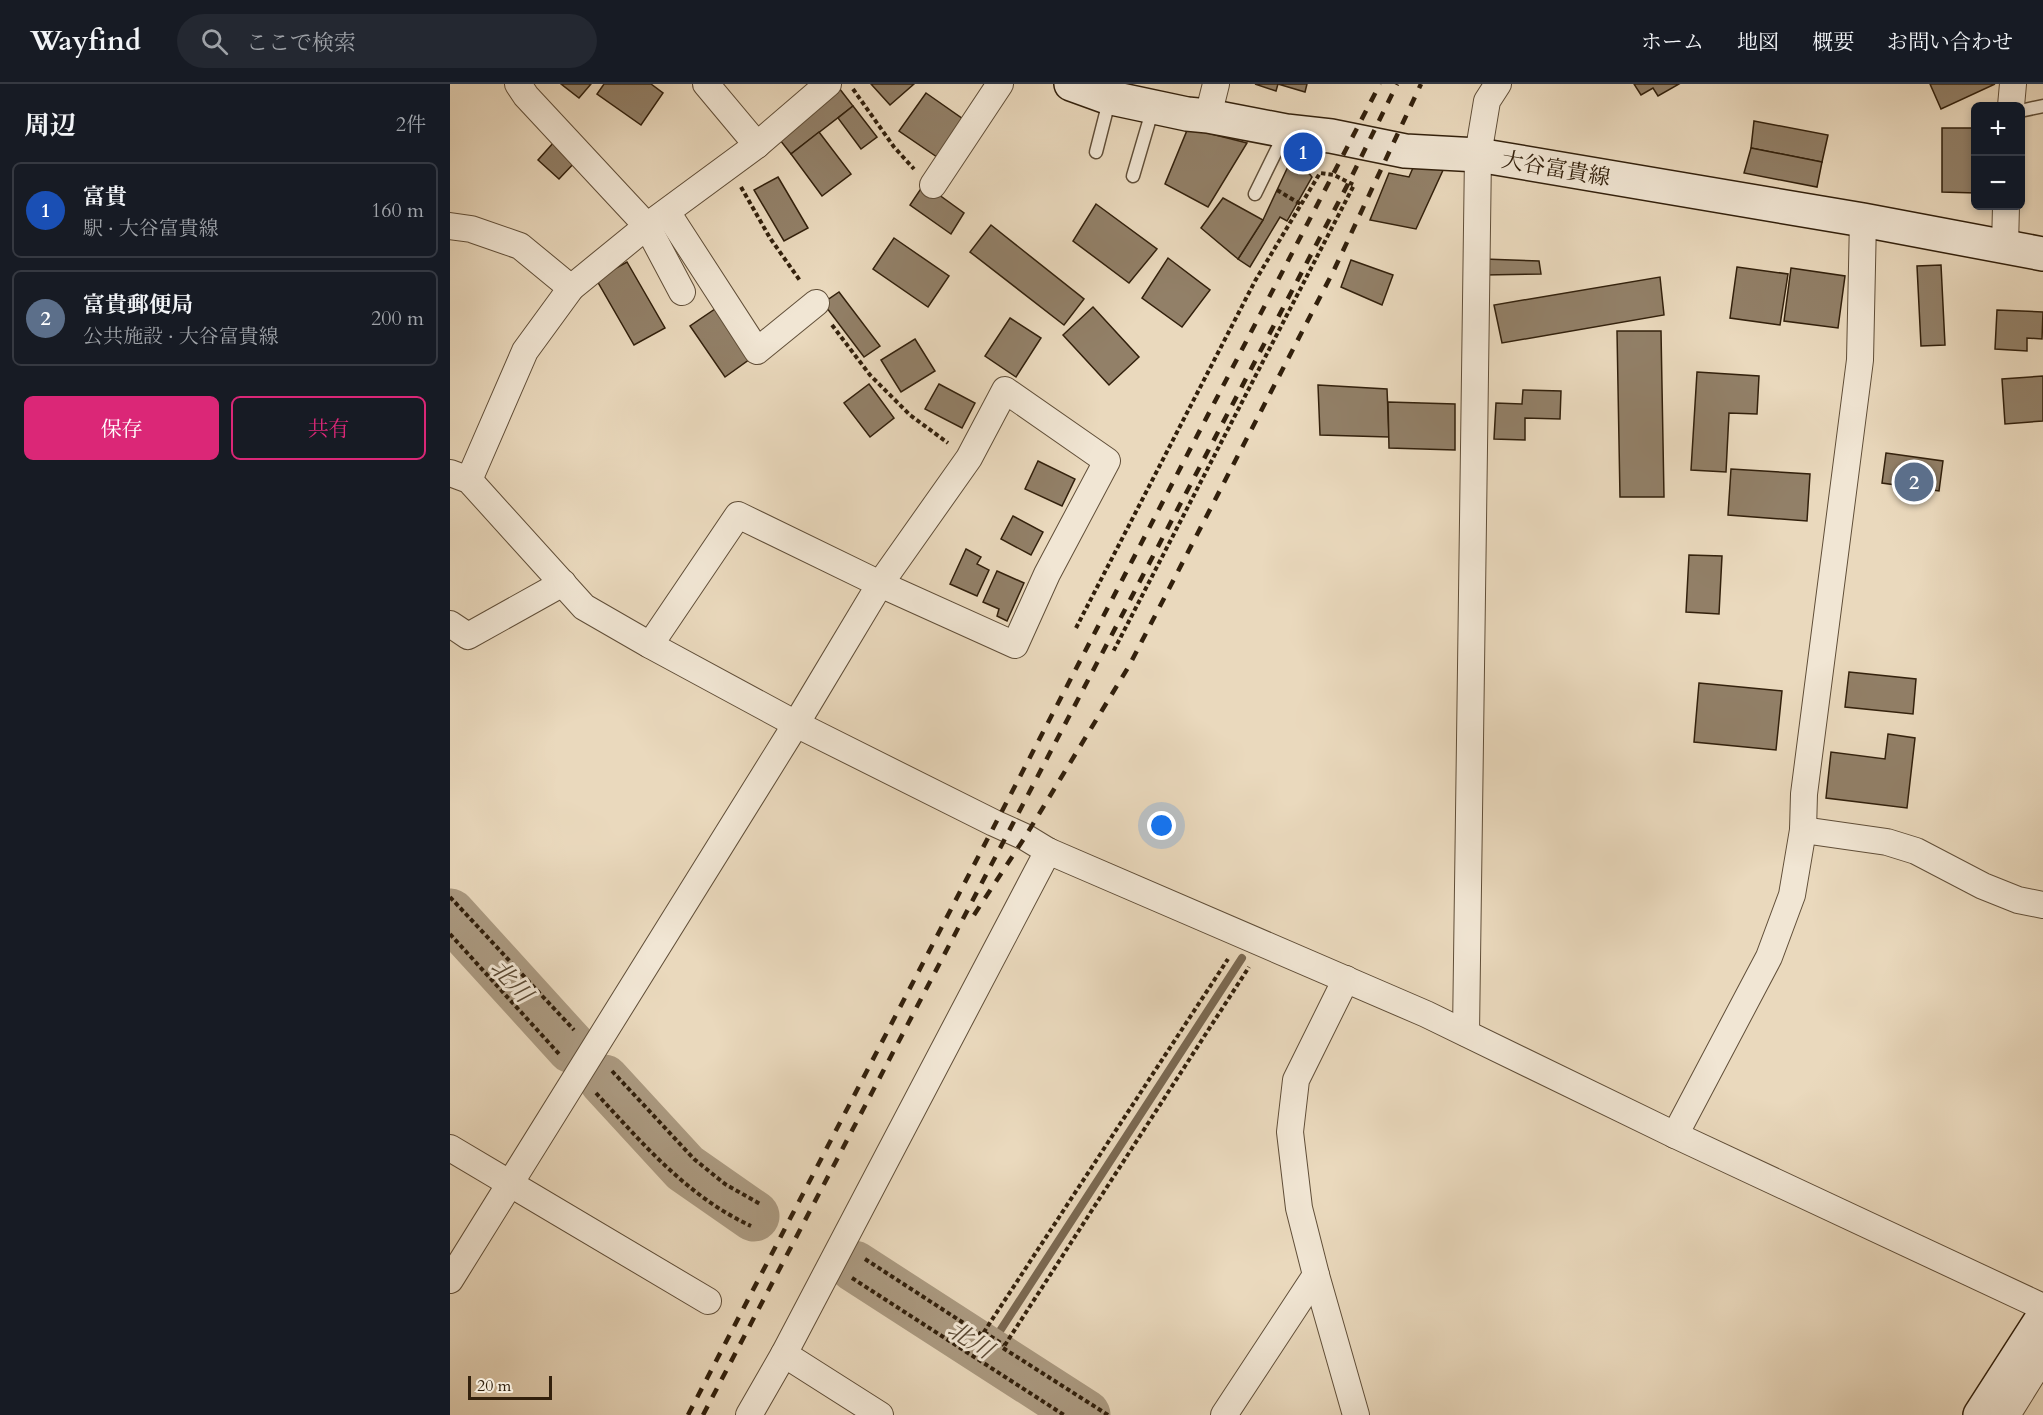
<!DOCTYPE html>
<html lang="ja">
<meta charset="utf-8">
<style>
:root{--surface:#171b24;--page:#242831;--text:#f1f3f6;--muted:#9ea1a6;--line:#363941;--accent:#db2777}
body{margin:0;font-family:Cardo,"Noto Serif JP",serif;background:var(--page);color:var(--text)}
.controls{position:absolute;right:18px;top:18px;display:grid;overflow:hidden;border-radius:9px;box-shadow:0 3px 9px #0003}
.controls button{width:54px;height:54px;display:grid;place-items:center;padding:0;border:0;border-bottom:2px solid var(--line);background:var(--surface);color:var(--text);font:30px sans-serif}
.scale{position:absolute;left:18px;bottom:15px;width:84px;box-sizing:border-box;padding-left:6px;border:3px solid #32200c;border-top:0;font-size:16px;line-height:21px;white-space:nowrap;color:#32200c;-webkit-text-stroke:4px #f1e6d4;paint-order:stroke}
.you{position:absolute;left:712px;top:742px;width:21px;height:21px;margin:-15px;border:4px solid #fff;border-radius:50%;background:#1a73e8;box-shadow:0 0 0 9px #1a73e833}
.badge{display:grid;place-items:center;width:39px;height:39px;border-radius:50%;background:var(--accent);color:#fff;font-size:20px;font-weight:700}
.pin{position:absolute;translate:-50% -50%;border:3px solid #fff;box-shadow:0 2px 6px #0006}
.list{margin:0;padding:0;list-style:none}
h2{display:flex;justify-content:space-between;align-items:center;height:78px;margin:0;padding:0 24px;font-size:26px}
h2 small{font-size:20px;font-weight:400;color:var(--muted)}
.list li{display:grid;grid-template-columns:39px 1fr auto;gap:18px;align-items:center;box-sizing:border-box;height:96px;margin:0 12px 12px;padding:0 12px;border:2px solid var(--line);border-radius:9px}
.list b{display:block;font-size:22px;white-space:nowrap}
.list p{margin:0;font-size:20px;white-space:nowrap;color:var(--muted)}
.list em{font-size:20px;font-style:normal;color:var(--muted)}
.actions{display:flex;gap:12px;padding:18px 24px}
.actions a{flex:1;padding:14px 0;border:2px solid var(--accent);border-radius:9px;text-align:center;font-size:21px;color:var(--accent)}
.actions .main{background:var(--accent);color:#fff}
.icon{flex:none;width:33px;height:33px;fill:none;stroke:currentColor;stroke-width:2;stroke-linecap:round;stroke-linejoin:round}
.map{position:relative;flex:none;width:1593px;height:1331px;overflow:hidden}
header{display:flex;align-items:center;gap:36px;box-sizing:border-box;height:84px;padding:0 30px;background:var(--surface);border-bottom:2px solid var(--line)}
header strong{font-size:28px}
nav{display:flex;gap:33px;margin-inline-start:auto;font-size:21px}
.search{width:420px;height:54px;background:var(--page);display:flex;align-items:center;gap:15px;box-sizing:border-box;padding:0 21px;border-radius:33px;color:var(--muted);font-size:22px}
main{display:flex}
aside{flex:1;background:var(--surface)}
.map>svg:first-child{display:block}
.lines{fill:none;stroke-linecap:round;stroke-linejoin:round}
.stream{stroke:#7b6952;stroke-width:8}
.river{stroke:#ab9a81;stroke-width:51}
.building{fill:#928068;stroke:#32200c;stroke-width:1.5}
.lane-casing{stroke:#604e38;stroke-width:15}
.street-casing{stroke:#604e38;stroke-width:28}
.secondary-casing{stroke:#32200c;stroke-width:36}
.path{stroke:#32200c;stroke-width:4;stroke-dasharray:4.5 3;stroke-linecap:butt}
.lane{stroke:#f1e6d4;stroke-width:12}
.street{stroke:#f1e6d4;stroke-width:26}
.secondary{stroke:#f1e6d4;stroke-width:33}
.rail{stroke:#32200c;stroke-width:4.5;stroke-dasharray:10 10;stroke-linecap:butt}
.labels{text-anchor:middle;dominant-baseline:central;stroke-width:6;stroke-linejoin:round;paint-order:stroke}
.street-label{font-size:22px;fill:#32200c;stroke:#f1e6d4}
.water-label{font-size:24px;font-style:italic;fill:#5c4b35;stroke:#f1e6d4}
</style>
<header>
<strong>Wayfind</strong>
<div class="search"><svg class="icon" aria-label="search" viewBox="0 0 24 24"><circle cx="10" cy="10" r="6"/><path d="M15 15l6 6"/></svg>ここで検索</div>
<nav><a>ホーム</a><a>地図</a><a>概要</a><a>お問い合わせ</a></nav>
</header>
<main>
<aside>
<h2>周辺<small>2件</small></h2>
<ul class="list">
<li><span class="badge" style="background:#1a4fb4">1</span><div><b>富貴</b><p>駅 · 大谷富貴線</p></div><em>160 m</em></li>
<li><span class="badge" style="background:#5c6f8a">2</span><div><b>富貴郵便局</b><p>公共施設 · 大谷富貴線</p></div><em>200 m</em></li>
</ul>
<div class="actions"><a class="main">保存</a><a>共有</a></div>
</aside>
<div class="map">
<svg width="1593" height="1331" viewBox="0 0 1593 1331">
<rect width="100%" height="100%" fill="#ead9bd"/>
<filter id="stains"><feTurbulence type="fractalNoise" baseFrequency=".00333" numOctaves="4"/><feColorMatrix values="0 0 0 0 .2 0 0 0 0 .09 0 0 0 0 .02 0 0 0 .5 -.17"/></filter>
<radialGradient id="worn" r=".72"><stop offset=".6" stop-color="#630" stop-opacity="0"/><stop offset="1" stop-color="#630" stop-opacity=".3"/></radialGradient>
<g class="lines">
<path class="stream" d="M537,1267L792,874"/>
<g class="river">
<path d="M0,830L122,964"/>
<path d="M154,996L235,1084L304,1132"/>
<path d="M404,1182L635,1331"/>
</g>
</g>
<g class="building">
<path d="M111,0H141L129,14Z"/>
<path d="M154,0H201L213,9L191,41L147,10Z"/>
<path d="M421,0H464L440,21Z"/>
<path d="M805,0H828L826,7Z"/>
<path d="M828,0H857L855,8Z"/>
<path d="M1184,0H1229L1208,12L1203,4L1191,11Z"/>
<path d="M1480,0H1545L1491,25Z"/>
<path d="M389,4L403,22L341,70L326,51Z"/>
<path d="M476,9L513,35L487,73L449,47Z"/>
<path d="M403,22L427,53L411,65L388,34Z"/>
<path d="M1304,37L1378,51L1372,78L1301,64Z"/>
<path d="M738,44L797,59L758,123L715,100Z"/>
<path d="M1492,44H1526V109L1492,108Z"/>
<path d="M369,48L401,90L372,112L341,70Z"/>
<path d="M104,58L126,77L109,95L88,76Z"/>
<path d="M849,59L874,64L858,88L862,93L837,137L830,133L800,183L788,175L813,136Z"/>
<path d="M1301,64L1372,78L1367,103L1294,89Z"/>
<path d="M966,77L994,84L966,145L920,136L939,89L959,93Z"/>
<path d="M328,93L358,144L334,157L304,106Z"/>
<path d="M474,100L514,129L501,150L460,121Z"/>
<path d="M773,114L813,136L788,175L751,144Z"/>
<path d="M646,120L707,165L679,199L623,157Z"/>
<path d="M541,141L634,215L614,241L520,168Z"/>
<path d="M444,154L499,192L478,223L423,185Z"/>
<path d="M718,174L760,206L732,243L692,214Z"/>
<path d="M1034,175L1089,177L1091,190L1034,191Z"/>
<path d="M901,176L943,191L932,221L891,203Z"/>
<path d="M177,178L215,244L184,261L146,195Z"/>
<path d="M1491,181L1495,261L1471,262L1467,182Z"/>
<path d="M1287,183L1338,190L1330,241L1280,234Z"/>
<path d="M1341,184L1395,192L1388,244L1334,237Z"/>
<path d="M1210,193L1214,231L1052,259L1044,221Z"/>
<path d="M389,208L430,262L414,273L373,219Z"/>
<path d="M643,223L689,273L659,301L613,251Z"/>
<path d="M265,225L300,275L275,293L240,242Z"/>
<path d="M1547,226L1593,228L1592,255L1577,254V267L1545,265Z"/>
<path d="M560,234L591,254L566,293L535,272Z"/>
<path d="M1167,247H1211L1214,413H1170Z"/>
<path d="M465,255L485,287L451,308L431,276Z"/>
<path d="M1247,288L1309,292L1307,330L1279,329L1276,388L1241,386Z"/>
<path d="M1593,292V337L1555,340L1552,295Z"/>
<path d="M419,300L444,334L420,353L394,319Z"/>
<path d="M489,300L525,319L512,344L475,325Z"/>
<path d="M868,301L937,305L939,353L870,351Z"/>
<path d="M1073,306L1111,307L1110,335L1075,334V356L1044,355L1046,319L1072,320Z"/>
<path d="M938,318L1005,320V366L939,364Z"/>
<path d="M1436,369L1493,377L1489,407L1432,399Z"/>
<path d="M588,377L625,395L612,422L575,405Z"/>
<path d="M1281,385L1360,390L1357,437L1278,431Z"/>
<path d="M563,432L593,448L581,471L551,455Z"/>
<path d="M516,465L531,473L527,480L539,486L527,512L500,500Z"/>
<path d="M1239,471L1272,472L1269,530L1236,528Z"/>
<path d="M547,487L574,499L557,537L547,532L549,525L533,518Z"/>
<path d="M1399,588L1466,595L1463,630L1395,623Z"/>
<path d="M1249,599L1332,607L1326,666L1244,658Z"/>
<path d="M1438,650L1465,654L1457,724L1376,714L1381,668L1435,675Z"/>
</g>
<g class="lines">
<g class="lane-casing">
<g id="lane">
<path d="M1570,27L1593,22"/>
<path d="M646,68L656,29L657,13"/>
<path d="M683,92L703,24"/>
<path d="M805,110L835,49"/>
</g>
</g>
<g class="street-casing">
<g id="street">
<path d="M68,0L76,12L197,142L232,208"/>
<path d="M256,0L307,61"/>
<path d="M1561,22L1563,0"/>
<path d="M758,32L766,0"/>
<path d="M483,101L550,0"/>
<path d="M217,128L307,267L366,219"/>
<path d="M0,142L21,145L70,162L121,204"/>
<path d="M1555,162L1556,122"/>
<path d="M0,389L19,396L134,523L200,561L346,640L544,739L575,753L598,767L976,930L1225,1051L1593,1223"/>
<path d="M19,396L75,267L121,204L197,142L307,61L378,0"/>
<path d="M0,540L18,552L113,499"/>
<path d="M1353,746L1437,758L1466,767L1533,802L1568,816L1593,821"/>
<path d="M1016,949L1028,71L1037,17L1048,0"/>
<path d="M1225,1051L1319,873L1342,811L1353,746L1354,710L1410,276L1413,136"/>
<path d="M0,1064L258,1217"/>
<path d="M866,1191L906,1331"/>
<path d="M0,1196L346,640L430,500L519,374L555,306L657,377L597,490L565,561L430,500L288,431L200,561"/>
<path d="M334,1270L430,1331"/>
<path d="M299,1331L334,1270L598,767"/>
<path d="M774,1331L866,1191L849,1124L840,1048L846,996L896,895"/>
<path d="M1557,1331L1593,1273"/>
</g>
</g>
<g class="secondary-casing">
<g id="secondary">
<path d="M621,0L657,13L737,30L758,32L836,47L881,52L955,67L1028,71L1413,136L1593,170"/>
<path d="M1530,1331L1593,1233"/>
</g>
</g>
<g class="path">
<path d="M403,5L444,63L464,85"/>
<path d="M291,103L320,154L351,198"/>
<path d="M827,106L852,121"/>
<path d="M382,241L420,291L460,331L498,359"/>
<path d="M626,544L805,197L870,89L884,91L904,101L663,568"/>
<path d="M0,813L124,946"/>
<path d="M0,850L110,971"/>
<path d="M162,987L244,1075L275,1100L310,1120"/>
<path d="M146,1009C192,1059 238,1113 301,1142"/>
<path d="M415,1175L532,1251L778,875"/>
<path d="M402,1194L614,1331"/>
<path d="M534,1248L554,1261"/>
<path d="M658,1331L553,1264L799,883"/>
</g>
<use href="#lane" class="lane"/>
<use href="#street" class="street"/>
<use href="#secondary" class="secondary"/>
<g class="rail">
<path d="M524,831L575,753L679,582L884,186L971,0"/>
<path d="M238,1331L930,0"/>
<path d="M253,1331L899,98L947,0"/>
</g>
</g>
<g class="labels">
<g class="street-label">
<text transform="translate(1106 85) rotate(10)">大谷富貴線</text>
</g>
<g class="water-label">
<text transform="translate(61 897) rotate(48)">北川</text>
<text transform="translate(520 1256) rotate(33)">北川</text>
</g>
</g>
<rect width="100%" height="100%" filter="url(#stains)"/>
<rect width="100%" height="100%" fill="url(#worn)"/>
</svg>
<div class="controls">
<button>+</button>
<button>−</button>
</div>
<div class="scale">20 m</div>
<div class="you"></div>
<div class="pin badge" style="left:853px;top:68px;background:#1a4fb4">1</div>
<div class="pin badge" style="left:1464px;top:398px;background:#5c6f8a">2</div>
</div>
</main>
